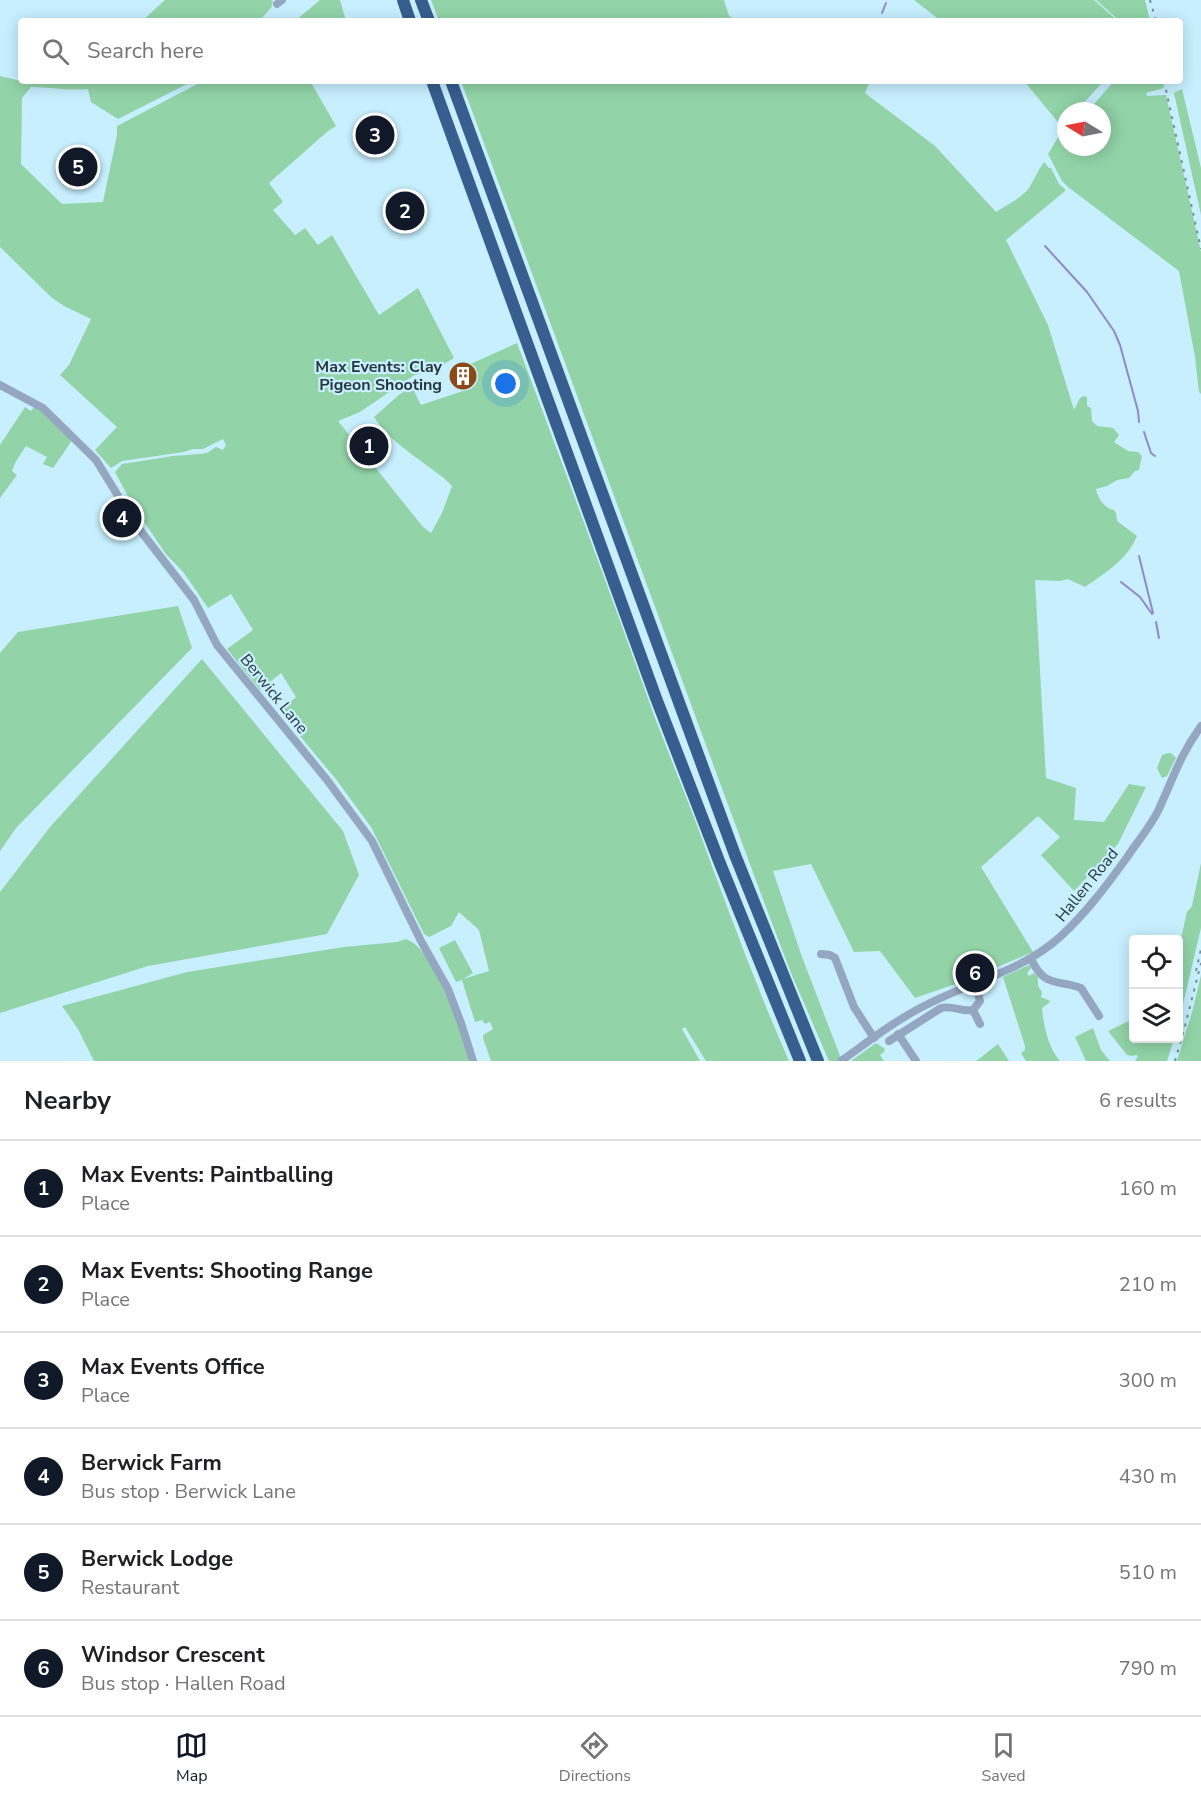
<!DOCTYPE html>
<meta charset="utf-8">
<style>
:root{--surface:#fff;--page:#f6f6f6;--text:#202124;--muted:#757577;--line:#e0e0e0;--accent:#111827}
body{margin:0;font-family:"Nunito Sans",sans-serif;background:var(--page);color:var(--text)}
.controls{position:absolute;right:18px;bottom:18px;display:grid;overflow:hidden;border-radius:6px;box-shadow:0 3px 15px #0003}
.controls button{width:54px;height:54px;display:grid;place-items:center;padding:0;border:0;border-bottom:2px solid var(--line);background:var(--surface);color:var(--text);font:30px sans-serif}
.compass{position:absolute;left:1057px;top:102px;width:54px;height:54px;border-radius:50%;background:var(--surface);box-shadow:0 3px 15px #0003;rotate:280deg}
.you{position:absolute;left:506px;top:384px;width:21px;height:21px;margin:-15px;border:4px solid #fff;border-radius:50%;background:#1a73e8;box-shadow:0 0 0 9px #1a73e833}
.badge{display:grid;place-items:center;width:39px;height:39px;border-radius:50%;background:var(--accent);color:#fff;font-size:20px;font-weight:700}
.pin{position:absolute;translate:-50% -50%;border:3px solid #fff;box-shadow:0 2px 6px #0006}
.list{margin:0;padding:0;list-style:none}
h2{display:flex;justify-content:space-between;align-items:center;height:78px;margin:0;padding:0 24px;font-size:26px}
h2 small{font-size:20px;font-weight:400;color:var(--muted)}
.list li{display:grid;grid-template-columns:39px 1fr auto;gap:18px;align-items:center;box-sizing:border-box;height:96px;padding:0 24px;border-top:2px solid var(--line)}
.list b{display:block;font-size:22px;white-space:nowrap}
.list p{margin:0;font-size:20px;white-space:nowrap;color:var(--muted)}
.list em{font-size:20px;font-style:normal;color:var(--muted)}
.icon{flex:none;width:33px;height:33px;fill:none;stroke:currentColor;stroke-width:2;stroke-linecap:round;stroke-linejoin:round}
.map{position:relative;flex:none;width:1201px;height:1061px;overflow:hidden}
.search{position:absolute;background:var(--surface);box-shadow:0 3px 15px #0003;left:18px;right:18px;top:18px;height:66px;display:flex;align-items:center;gap:15px;box-sizing:border-box;padding:0 21px;border-radius:6px;color:var(--muted);font-size:22px}
.sheet{height:654px;background:var(--surface)}
nav{display:flex;justify-content:space-around;align-items:center;box-sizing:border-box;height:84px;border-top:2px solid var(--line);background:var(--surface);font-size:16px;color:var(--muted)}
nav a{display:grid;justify-items:center;gap:3px}
nav .on{color:var(--accent)}
.map>svg:first-child{display:block}
.green{fill:#92d4a8}
.lines{fill:none;stroke-linecap:round;stroke-linejoin:round}
.stream{stroke:#9188c7;stroke-width:2}
.minor{stroke:#95a7c0;stroke-width:8}
.highway{stroke:#385d8f;stroke-width:12}
.rail{stroke:#74909a;stroke-width:2;stroke-dasharray:3 6;stroke-linecap:butt}
.labels{text-anchor:middle;dominant-baseline:central;stroke-width:4.5;stroke-linejoin:round;paint-order:stroke}
.poi-label{font-size:16px;font-weight:bold;fill:#27373d;stroke:#c7effe;text-anchor:end}
.street-label{font-size:16px;fill:#27373d;stroke:#c7effe}
</style>
<div class="map">
<svg width="1201" height="1061" viewBox="0 0 1201 1061">
<rect width="100%" height="100%" fill="#c7effe"/>
<g class="green">
<path d="M165,0H271L273,1L271,8L259,21H142Z"/>
<path d="M320,0H340L346,21H295Z"/>
<path d="M431,0H724L729,16L738,21H439Z"/>
<path d="M914,0H1094L1118,21H1086L1084,19L1082,21H941Z"/>
<path d="M1096,0H1145L1150,21H1120Z"/>
<path d="M0,76L21,81H193L118,119L91,102L88,89C68,91 51,87 31,87L22,98L21,164L62,204L103,202L117,135V126L203,81H310L336,126L328,131L269,183L283,202L273,210L295,235L305,228L318,245L332,235L379,315L418,288L454,358L444,364L413,376L360,412L338,421L423,527L431,533L442,513L452,486L445,479C424,462 387,440 374,417L400,394L412,387L421,405L472,388L466,366L517,343C564,468 610,592 655,718C668,752 682,786 695,820C725,901 754,982 789,1061H706L685,1027L682,1029L700,1061H491L483,1038V1035L493,1029L490,1022L485,1024L482,1020L475,1022L462,980L456,982L439,948L455,940L473,973L463,979L489,971L479,930L459,912L451,926L429,937L424,934L371,827L335,778L300,736L304,729L301,725L291,724L279,711L296,697L281,673L260,690L227,649L253,630L231,594L208,608L184,573L165,553L131,502L115,472L122,464L173,456L199,454L207,453L216,447L223,450L226,445L223,439L203,449H193L184,452L122,461L111,468L95,450L117,427L60,375L69,365L91,319L64,306L51,297L0,247Z"/>
<path d="M461,81H870L865,93L935,146L996,212C1005,206 1023,197 1029,188C1034,180 1038,170 1044,162L1049,168H1051L1059,184L1065,189V191L1006,240L1048,325L1074,410L1080,398L1084,396L1087,397V406L1091,408L1092,421L1097,426L1113,428L1119,435L1114,442L1128,451L1138,452L1142,456L1139,470L1135,471L1129,478L1117,480L1107,486L1096,489C1098,499 1104,508 1114,510L1116,513L1117,521L1137,536C1127,560 1105,573 1085,587L1068,579L1060,581L1035,580L1046,778L1076,788L1074,820L1104,822L1129,784L1146,787L1118,844L1074,891L1041,855L1060,837L1038,816L981,867L1033,952L964,981L915,998L880,951L854,952L811,864L773,871L802,957L842,1061H829L791,973L761,894Z"/>
<path d="M1024,81H1104L1076,111H1066V123L1062,127Z"/>
<path d="M1114,81H1163L1164,88L1146,93L1147,96L1166,95L1201,252V394L1199,392L1195,357L1179,271L1068,187L1062,181L1048,154L1062,131L1066,135V147H1102V111H1088Z"/>
<path d="M1182,89L1201,168V215L1174,93Z"/>
<path d="M420,194L425,213L416,217L408,199Z"/>
<path d="M25,407L31,411L34,407L46,414L73,439L53,468L43,464L47,457L26,446L16,461L12,471L17,475L0,498V445Z"/>
<path d="M178,606L192,648L16,828L0,851V653L18,632Z"/>
<path d="M202,659L343,831L359,875L327,934L148,966L0,1013V892L50,827Z"/>
<path d="M1168,753H1171L1176,758L1167,776L1162,778L1157,768L1162,755Z"/>
<path d="M1201,863V928L1179,1021V947L1187,912L1192,906Z"/>
<path d="M406,939C436,950 461,1031 469,1061H94L78,1029L62,1006L187,972L344,947L397,942Z"/>
<path d="M1029,965L1031,968L1027,973L1029,976L1034,973L1038,977V986L1042,992L1041,997L1050,1001L1049,1003L1042,1008C1044,1027 1048,1047 1060,1061H1026L1021,1053L1025,1050V1046L1003,977Z"/>
<path d="M1201,975V1061H1177L1193,1009Z"/>
<path d="M1133,1019L1134,1038L1174,1039L1167,1061H1135L1138,1056L1136,1055L1132,1056L1127,1055L1108,1031Z"/>
<path d="M1093,1028L1101,1050L1110,1061H1086L1075,1037Z"/>
<path d="M876,1043L884,1048L885,1051L880,1055L884,1061H851Z"/>
<path d="M998,1044L1009,1061H976Z"/>
</g>
<g class="lines">
<g class="stream">
<path d="M882,13L886,3"/>
<path d="M1045,246L1087,292L1114,331L1120,345L1138,411L1139,422"/>
<path d="M1144,432L1151,453L1155,456"/>
<path d="M1139,556L1153,613"/>
<path d="M1121,582L1140,597L1152,614"/>
<path d="M1156,622L1159,638"/>
</g>
<g class="minor">
<path d="M277,4L282,0"/>
<path d="M0,385L43,408L96,460L136,525L194,600L217,645L327,780L372,841L421,941L448,989L461,1023L473,1061"/>
<path d="M821,954L830,955L835,958L854,1007L874,1038"/>
<path d="M1031,959C1045,988 1056,979 1081,988L1099,1016"/>
<path d="M973,1010L980,1024"/>
<path d="M898,1034L916,1061"/>
<path d="M889,1041L941,1008C952,1005 962,1012 973,1010L980,1001L975,983"/>
<path d="M841,1061C869,1041 897,1019 928,1004C973,981 1023,971 1061,936C1087,912 1107,885 1128,856C1138,841 1150,827 1158,811C1173,779 1180,755 1201,726"/>
</g>
<g class="highway">
<path d="M403,0L410,21"/>
<path d="M421,0L429,21"/>
<path d="M432,81L656,698L719,861L800,1061"/>
<path d="M451,81L735,855L818,1061"/>
</g>
<g class="rail">
<path d="M1150,0L1156,21"/>
<path d="M1164,81L1201,249"/>
<path d="M1196,971L1201,949"/>
<path d="M1175,1061L1184,1030L1201,963"/>
</g>
</g>
<defs>
<g id="building-disc" transform="scale(1.5)"><circle r="9.5" fill="#8b4916" stroke="#c7effe"/><path d="M-4-6H4V6H1V3H-1V6H-4ZM-2.5-4.3h1.7v1.8h-1.7ZM.8-4.3h1.7v1.8H.8ZM-2.5-1h1.7V.8h-1.7ZM.8-1h1.7V.8H.8Z" fill="#fff"/></g>
</defs>
<g fill-rule="evenodd">
<use href="#building-disc" x="463" y="376"/>
</g>
<g class="labels">
<g class="poi-label">
<text x="442" y="367">Max Events: Clay<tspan x="442" dy="18">Pigeon Shooting</tspan></text>
</g>
<g class="street-label">
<text transform="translate(274 694) rotate(51)">Berwick Lane</text>
<text transform="translate(1087 885) rotate(-51)">Hallen Road</text>
</g>
</g>
</svg>
<div class="controls">
<button><svg class="icon" aria-label="locate" viewBox="0 0 24 24"><circle cx="12" cy="12" r="6"/><path d="M12 2v4M12 18v4M2 12h4M18 12h4"/></svg></button>
<button><svg class="icon" aria-label="layers" viewBox="0 0 24 24"><path d="M12 4l9 5-9 5-9-5zM3 14l9 5 9-5"/></svg></button>
</div>
<svg class="compass" viewBox="-18 -18 36 36"><path d="M0-13l5 13h-10z" fill="#e53935"/><path d="M0 13l5-13h-10z" fill="#757577"/></svg>
<div class="you"></div>
<div class="pin badge" style="left:369px;top:446px">1</div>
<div class="pin badge" style="left:405px;top:211px">2</div>
<div class="pin badge" style="left:375px;top:135px">3</div>
<div class="pin badge" style="left:122px;top:518px">4</div>
<div class="pin badge" style="left:78px;top:167px">5</div>
<div class="pin badge" style="left:975px;top:973px">6</div>
<div class="search"><svg class="icon" aria-label="search" viewBox="0 0 24 24"><circle cx="10" cy="10" r="6"/><path d="M15 15l6 6"/></svg>Search here</div>
</div>
<section class="sheet">
<h2>Nearby<small>6 results</small></h2>
<ul class="list">
<li><span class="badge">1</span><div><b>Max Events: Paintballing</b><p>Place</p></div><em>160 m</em></li>
<li><span class="badge">2</span><div><b>Max Events: Shooting Range</b><p>Place</p></div><em>210 m</em></li>
<li><span class="badge">3</span><div><b>Max Events Office</b><p>Place</p></div><em>300 m</em></li>
<li><span class="badge">4</span><div><b>Berwick Farm</b><p>Bus stop · Berwick Lane</p></div><em>430 m</em></li>
<li><span class="badge">5</span><div><b>Berwick Lodge</b><p>Restaurant</p></div><em>510 m</em></li>
<li><span class="badge">6</span><div><b>Windsor Crescent</b><p>Bus stop · Hallen Road</p></div><em>790 m</em></li>
</ul>
</section>
<nav>
<a class="on"><svg class="icon" aria-label="map" viewBox="0 0 24 24"><path d="M3 6l6-2 6 2 6-2v14l-6 2-6-2-6 2zM9 4v14M15 6v14"/></svg>Map</a>
<a><svg class="icon" aria-label="directions" viewBox="0 0 24 24"><path d="M12 3l9 9-9 9-9-9zM9 14v-3h6M13 9l2 2-2 2"/></svg>Directions</a>
<a><svg class="icon" aria-label="saved" viewBox="0 0 24 24"><path d="M7 4h10v16l-5-4-5 4z"/></svg>Saved</a>
</nav>
